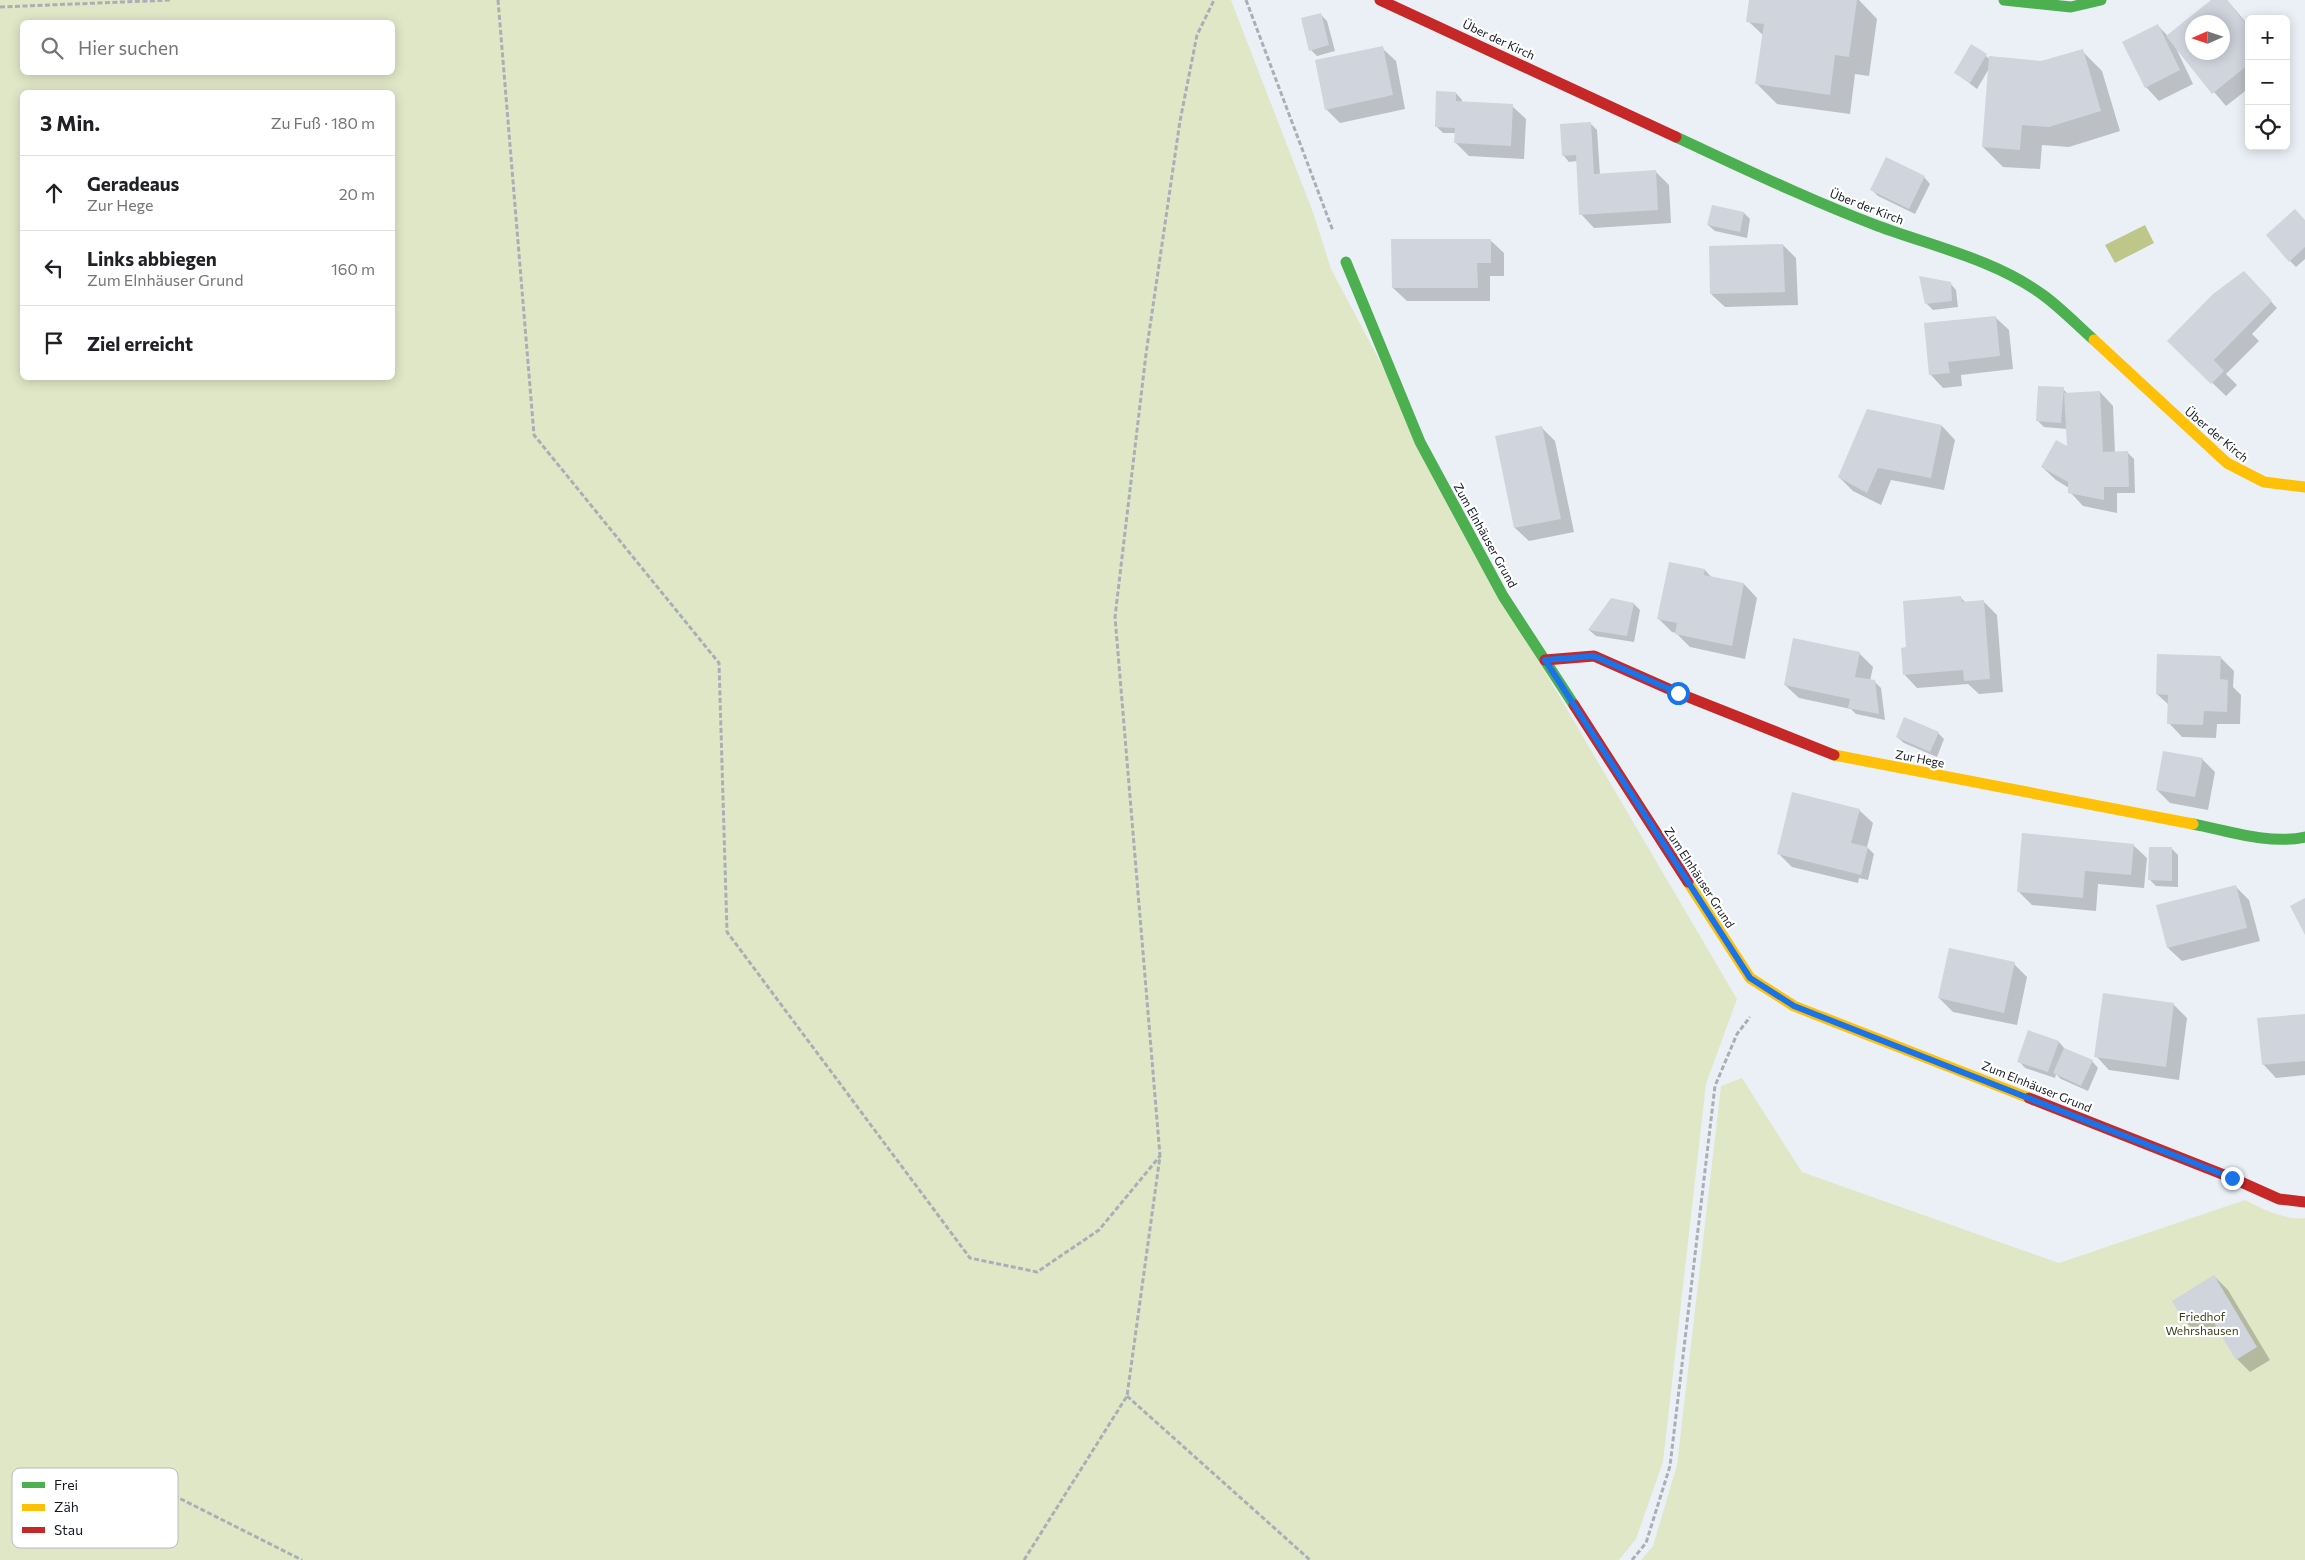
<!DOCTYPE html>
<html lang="de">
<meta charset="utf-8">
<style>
:root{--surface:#fff;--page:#f6f6f6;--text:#202124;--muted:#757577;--line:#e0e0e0}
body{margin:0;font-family:Commissioner,sans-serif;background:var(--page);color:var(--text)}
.controls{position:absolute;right:15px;top:15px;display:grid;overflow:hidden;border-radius:8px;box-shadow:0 2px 12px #0003}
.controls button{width:45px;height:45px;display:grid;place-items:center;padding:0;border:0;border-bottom:1px solid var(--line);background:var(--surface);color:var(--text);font:25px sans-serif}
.compass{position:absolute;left:2185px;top:15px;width:45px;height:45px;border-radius:50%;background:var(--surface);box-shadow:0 2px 12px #0003;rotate:267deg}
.stop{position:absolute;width:15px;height:15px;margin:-11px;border:4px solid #1a73e8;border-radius:50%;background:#fff}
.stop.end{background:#1a73e8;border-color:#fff;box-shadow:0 1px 5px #0008}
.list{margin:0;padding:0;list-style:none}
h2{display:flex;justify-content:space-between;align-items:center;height:65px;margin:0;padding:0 20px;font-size:21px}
h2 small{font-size:16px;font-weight:400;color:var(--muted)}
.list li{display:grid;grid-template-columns:32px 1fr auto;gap:15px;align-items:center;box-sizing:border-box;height:75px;padding:0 20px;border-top:1px solid var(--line)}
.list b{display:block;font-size:19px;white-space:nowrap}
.list p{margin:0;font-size:16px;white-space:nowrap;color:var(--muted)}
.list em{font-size:16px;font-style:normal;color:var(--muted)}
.icon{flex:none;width:28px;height:28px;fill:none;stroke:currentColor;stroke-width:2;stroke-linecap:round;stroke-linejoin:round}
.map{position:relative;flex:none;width:2305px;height:1560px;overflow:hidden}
.search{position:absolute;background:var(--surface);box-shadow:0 2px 12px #0003;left:20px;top:20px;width:375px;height:55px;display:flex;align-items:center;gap:12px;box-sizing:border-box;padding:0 18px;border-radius:8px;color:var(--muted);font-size:19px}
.panel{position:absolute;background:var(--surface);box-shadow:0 2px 12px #0003;left:20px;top:90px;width:375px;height:290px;border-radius:8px}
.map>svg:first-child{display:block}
.green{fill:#e0e7c7;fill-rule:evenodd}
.water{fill:#bec789}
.shadow{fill:#0003;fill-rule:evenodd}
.building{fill:#cfd4dd;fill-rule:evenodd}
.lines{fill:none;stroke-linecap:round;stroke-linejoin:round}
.path{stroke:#aaafb6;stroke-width:3;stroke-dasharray:5 2.5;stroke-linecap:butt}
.fast{stroke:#4caf50;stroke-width:11}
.slow{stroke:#ffc107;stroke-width:11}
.jam{stroke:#c62828;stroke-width:11}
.route{stroke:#1a73e8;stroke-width:6}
.labels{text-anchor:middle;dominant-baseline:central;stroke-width:4.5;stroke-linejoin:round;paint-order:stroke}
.street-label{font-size:12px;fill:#141a25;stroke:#fff}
.park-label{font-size:12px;fill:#3c401a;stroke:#fff}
.key{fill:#fff;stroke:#b8babe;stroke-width:1}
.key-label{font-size:14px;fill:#141a25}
</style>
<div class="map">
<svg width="2305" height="1560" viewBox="0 0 2305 1560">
<rect width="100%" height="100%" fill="#ebf0f6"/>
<g class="green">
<path d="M0,0H1231L1314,215L1331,269L1541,665L1737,999L1706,1084L1663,1462L1636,1539L1619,1560H0ZM22,22H392V72H22ZM22,92H392V378H22Z"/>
<path d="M1742,1078L1802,1172L2059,1263L2245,1200C2263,1209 2284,1220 2305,1218V1560H1641L1653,1546L1677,1465L1721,1086Z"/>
</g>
<path class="water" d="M2145,225L2154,243L2115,263L2105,245Z"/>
<g class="shadow">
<path d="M1751,0H1859L1877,19L1869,76L1855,74L1850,114L1777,104L1757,84L1763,35L1748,21Z"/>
<path d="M2213,0H2227L2249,26V88L2226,106L2175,46L2193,84L2159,101L2146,87L2158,26L2168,36ZM2192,22H2222V52H2192Z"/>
<path d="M1321,15L1327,21L1335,51L1317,56L1311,50Z"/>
<path d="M1971,46L1990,59L2041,62L2082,51L2102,71L2120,131L2069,147L2042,145L2040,169L2003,167L1983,147L1990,67L1977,89L1956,73Z"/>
<path d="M1382,48L1396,61L1405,109L1340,123L1326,109Z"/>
<path d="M1456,93L1462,100V103L1512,106L1526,119L1524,159L1469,156L1455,142L1456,133H1443L1436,126Z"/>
<path d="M1590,123L1597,130L1600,175L1656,172L1669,185L1671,223L1594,228L1581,214L1577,161L1569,162L1563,155Z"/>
<path d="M1924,177L1930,184L1915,214L1878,196L1872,190Z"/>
<path d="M1744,213L1750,219L1747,238L1715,231L1708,225Z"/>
<path d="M2305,221V259L2296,267L2290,261Z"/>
<path d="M1490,240L1504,253V276H1490V301H1407L1393,288Z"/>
<path d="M1783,245L1796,258L1798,305L1725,307L1711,294Z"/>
<path d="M2244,273L2277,308L2252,334L2259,341L2226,374L2237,385L2226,396L2169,341Z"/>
<path d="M1950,283L1956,290L1958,307L1933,310L1926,303Z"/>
<path d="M1995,317L2009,330L2013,369L1961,375L1962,386L1943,388L1930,374Z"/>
<path d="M2063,389L2068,394L2100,392L2113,406L2115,453L2127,452L2134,459L2135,493H2117V513L2083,506L2070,492L2069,488L2056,480L2042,467L2068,448L2067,429L2044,427L2038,421Z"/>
<path d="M1942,426L1955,440L1944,490L1891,480L1881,505L1853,491L1839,477Z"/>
<path d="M1542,428L1555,441L1574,532L1529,541L1515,528L1497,437Z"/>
<path d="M1670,563L1705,570L1712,578L1744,584L1757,598L1745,659L1690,647L1676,633L1672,632L1658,618Z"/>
<path d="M1961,598L1966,603L1983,601L1997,615L2003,692L1979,694L1968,684L1917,688L1904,674Z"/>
<path d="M1611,599L1634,604L1640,610L1634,642L1596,636L1589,630Z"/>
<path d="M1859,653L1873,667L1870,681H1874L1881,688L1885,720L1856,714L1851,709L1799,698L1785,685Z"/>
<path d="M2220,657L2234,671L2233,687L2241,695L2240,724H2217L2216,738L2182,737L2169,723V705L2157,694Z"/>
<path d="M1938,733L1944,739L1937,757L1904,743L1897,737Z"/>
<path d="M2202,759L2215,772L2208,810L2170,803L2157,790Z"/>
<path d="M1859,810L1873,823L1867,847L1874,854L1868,880L1859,878L1858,883L1792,867L1779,854Z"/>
<path d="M2133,845L2147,858L2144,888L2098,884L2096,911L2032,905L2019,892Z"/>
<path d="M2172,849L2178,855V887L2156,886L2150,880Z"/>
<path d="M2235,886L2249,900L2260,941L2182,961L2168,948L2157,906Z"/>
<path d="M2014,964L2027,977L2017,1025L1953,1012L1939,998Z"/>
<path d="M2174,1005L2187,1018L2179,1080L2109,1070L2096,1056Z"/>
<path d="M2305,1015V1075L2276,1078L2263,1064Z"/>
<path d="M2059,1042L2065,1049L2092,1061L2098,1068L2088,1091L2061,1079L2056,1074L2055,1078L2025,1068L2019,1061Z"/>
<path d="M2214,1276L2228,1290L2270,1360L2250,1372L2237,1359L2217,1326L2200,1337L2187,1323L2173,1301Z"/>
</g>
<g class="building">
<path d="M1749,0H1857L1849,57L1835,55L1830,95L1755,84L1764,24L1746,22Z"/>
<path d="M2211,0H2227L2249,28V64L2212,94L2166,36ZM2192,22H2222V52H2192Z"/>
<path d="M1321,13L1329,45L1309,51L1301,18Z"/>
<path d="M2158,24L2180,70L2145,88L2122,42Z"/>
<path d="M1971,44L1987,54L1970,83L1954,73Z"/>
<path d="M1383,46L1393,95L1325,110L1315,60Z"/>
<path d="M2083,49L2101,111L2049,127L2022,125L2020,150L1982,147L1989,56L2041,61Z"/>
<path d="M1436,91L1456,92V101L1513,104L1511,146L1454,143L1455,128L1435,127Z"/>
<path d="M1591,122L1594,174L1656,170L1658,210L1579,215L1576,155L1562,156L1560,124Z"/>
<path d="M1886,157L1925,176L1909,209L1870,190Z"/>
<path d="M1712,205L1744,212L1740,232L1707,225Z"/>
<path d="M2295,209L2305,220V247L2289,262L2266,235Z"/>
<path d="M1391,239H1491V263H1477L1478,288H1392Z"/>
<path d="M1783,244L1785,292L1710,294L1709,246Z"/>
<path d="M2244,271L2272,301L2214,360L2224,371L2211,384L2167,341L2213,294Z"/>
<path d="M1919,276L1951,282L1952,301L1925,304Z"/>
<path d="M1996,316L2000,356L1948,362L1950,373L1929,375L1924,323Z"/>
<path d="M2038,386L2064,387L2061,423L2036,421Z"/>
<path d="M2100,391L2103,452L2128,451L2129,487H2104V500L2068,493V482L2041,467L2056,440L2067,446L2064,393Z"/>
<path d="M1867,409L1942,425L1931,478L1878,468L1867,493L1838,477Z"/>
<path d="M1542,426L1561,519L1514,528L1495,436Z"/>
<path d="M1669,562L1705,569L1704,575L1744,583L1732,646L1675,634L1677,623L1657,619Z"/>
<path d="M1961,596L1962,602L1984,600L1990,679L1964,681L1963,670L1903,675L1901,648L1906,647L1903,601Z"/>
<path d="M1611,598L1634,603L1627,636L1588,630Z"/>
<path d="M1793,638L1860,652L1855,677L1875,680L1879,714L1848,708L1850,699L1784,685Z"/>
<path d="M2157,654L2221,656L2220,679L2228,680L2227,712L2204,711L2203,725L2167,724L2168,695L2156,694Z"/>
<path d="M1904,717L1939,732L1930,752L1896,737Z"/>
<path d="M2163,751L2203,758L2195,797L2156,790Z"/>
<path d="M1792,792L1860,809L1851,843L1868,847L1861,875L1777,854Z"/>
<path d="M2022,833L2134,844L2131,875L2085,871L2083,898L2017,892Z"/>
<path d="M2149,847H2172V881L2148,880Z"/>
<path d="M2236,885L2247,928L2167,948L2156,905Z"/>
<path d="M2305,898V935L2290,906Z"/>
<path d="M1949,948L2015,962L2004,1013L1938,998Z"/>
<path d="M2103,993L2174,1003L2166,1067L2094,1057Z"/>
<path d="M2305,1014V1061L2262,1065L2257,1018Z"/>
<path d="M2028,1030L2059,1041L2048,1072L2017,1062Z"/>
<path d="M2064,1048L2093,1060L2081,1086L2053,1073Z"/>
<path d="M2214,1275L2257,1347L2236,1360L2207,1311L2186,1324L2172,1301Z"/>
</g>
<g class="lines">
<g class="path">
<path d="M498,0L534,435L719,663L727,932L970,1258L1037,1272L1099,1230L1160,1156"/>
<path d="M1246,0L1333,231"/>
<path d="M0,7L172,0"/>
<path d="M1127,1396L1310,1560"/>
<path d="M167,1492L302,1560"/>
<path d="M1024,1560L1127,1396L1160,1156L1115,617L1146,354L1180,121L1197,35L1214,0"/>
<path d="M1632,1560L1646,1543L1670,1466L1715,1086L1737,1034L1750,1017"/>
</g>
<g class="fast">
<path d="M2004,0L2071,7L2101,0"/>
<path d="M1676,137C1743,168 1809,200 1878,226C1932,246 1996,260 2043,295C2061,308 2077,325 2094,340"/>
<path d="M1346,262L1420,442L1503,596L1574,705"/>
<path d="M2193,824C2229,831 2269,845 2305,837"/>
</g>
<g class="slow">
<path d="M2094,340L2227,463L2264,482L2305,487"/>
<path d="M1834,755L2193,824"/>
<path d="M1688,882L1750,978L1794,1006L2029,1098"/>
</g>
<g class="jam">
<path d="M1380,0L1676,137"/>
<path d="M1545,660L1594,656L1678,693L1834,755"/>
<path d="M1574,705L1688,882"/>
<path d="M2029,1098L2232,1178L2279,1199L2305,1202"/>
</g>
</g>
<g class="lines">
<path class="route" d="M1678,693L1594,656L1545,660L1750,978L1794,1006L2232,1178"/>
</g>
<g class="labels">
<g class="street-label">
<text transform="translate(1499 39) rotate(25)">Über der Kirch</text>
<text transform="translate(1867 206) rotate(21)">Über der Kirch</text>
<text transform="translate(2217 434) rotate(40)">Über der Kirch</text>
<text transform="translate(1486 535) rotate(61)">Zum Elnhäuser Grund</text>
<text transform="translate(1920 758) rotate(11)">Zur Hege</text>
<text transform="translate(1700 877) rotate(57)">Zum Elnhäuser Grund</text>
<text transform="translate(2037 1086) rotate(22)">Zum Elnhäuser Grund</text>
</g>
<g class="park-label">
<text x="2202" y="1316">Friedhof<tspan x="2202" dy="14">Wehrshausen</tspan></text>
</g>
</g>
<rect x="12" y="1468" width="166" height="80" rx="8" class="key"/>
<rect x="22" y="1482" width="23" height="6" fill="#4caf50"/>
<rect x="22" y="1504" width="23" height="7" fill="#ffc107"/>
<rect x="22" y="1527" width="23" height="6" fill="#c62828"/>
<g class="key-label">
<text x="54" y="1490">Frei</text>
<text x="54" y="1512">Zäh</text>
<text x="54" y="1535">Stau</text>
</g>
</svg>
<div class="controls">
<button>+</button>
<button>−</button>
<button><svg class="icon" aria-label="locate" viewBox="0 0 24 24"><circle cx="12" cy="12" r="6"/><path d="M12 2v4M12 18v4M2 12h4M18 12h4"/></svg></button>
</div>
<svg class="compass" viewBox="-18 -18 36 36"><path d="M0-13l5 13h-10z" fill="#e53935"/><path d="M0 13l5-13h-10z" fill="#757577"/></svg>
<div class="stop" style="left:1678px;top:693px"></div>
<div class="stop end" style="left:2232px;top:1178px"></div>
<div class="search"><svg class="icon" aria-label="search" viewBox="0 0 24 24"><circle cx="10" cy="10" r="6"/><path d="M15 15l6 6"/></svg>Hier suchen</div>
<section class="panel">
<h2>3 Min.<small>Zu Fuß · 180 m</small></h2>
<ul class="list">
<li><svg class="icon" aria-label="ahead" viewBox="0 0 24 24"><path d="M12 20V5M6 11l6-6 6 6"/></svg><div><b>Geradeaus</b><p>Zur Hege</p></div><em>20 m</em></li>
<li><svg class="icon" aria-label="left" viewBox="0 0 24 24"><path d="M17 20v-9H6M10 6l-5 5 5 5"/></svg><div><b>Links abbiegen</b><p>Zum Elnhäuser Grund</p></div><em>160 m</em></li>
<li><svg class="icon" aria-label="arrive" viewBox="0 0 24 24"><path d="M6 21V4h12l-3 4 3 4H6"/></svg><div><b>Ziel erreicht</b></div></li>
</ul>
</section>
</div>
